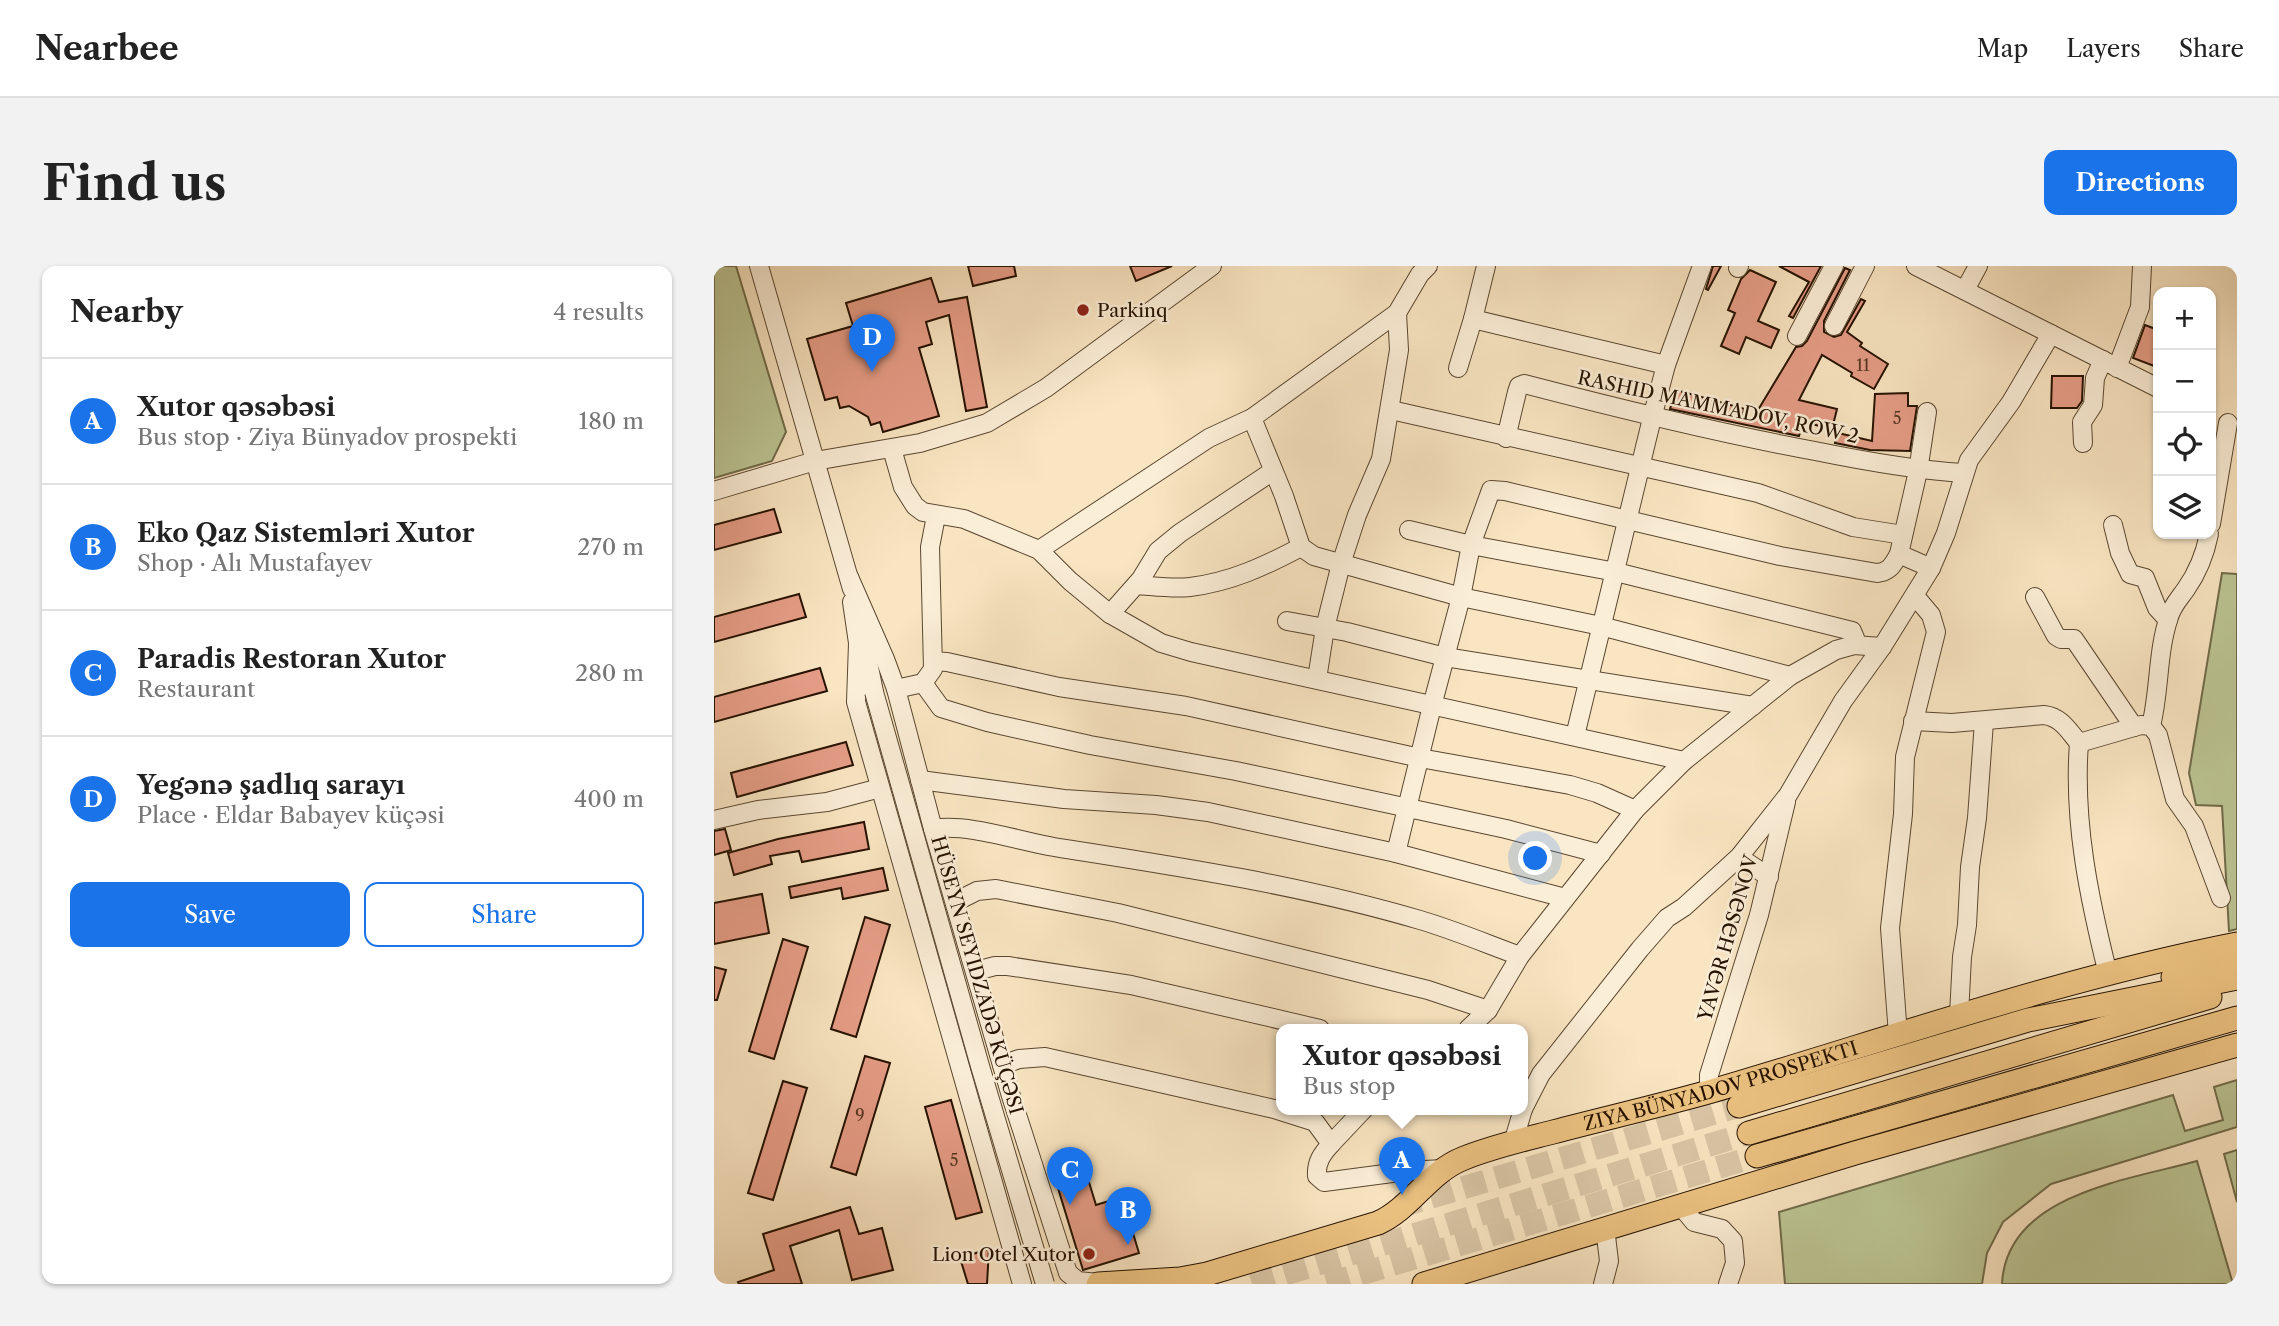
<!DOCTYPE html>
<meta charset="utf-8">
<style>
:root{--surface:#fff;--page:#f2f2f2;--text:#222;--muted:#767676;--line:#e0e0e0;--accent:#1a73e8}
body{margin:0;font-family:"Libre Caslon Text",serif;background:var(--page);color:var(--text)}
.controls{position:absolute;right:21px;top:21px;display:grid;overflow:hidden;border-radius:14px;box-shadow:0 2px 5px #0004}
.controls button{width:63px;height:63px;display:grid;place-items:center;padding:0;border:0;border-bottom:2px solid var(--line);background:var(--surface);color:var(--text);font:35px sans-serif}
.you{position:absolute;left:822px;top:593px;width:24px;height:24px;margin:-18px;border:5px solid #fff;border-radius:50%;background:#1a73e8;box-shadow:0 0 0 10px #1a73e833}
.badge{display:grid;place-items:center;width:46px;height:46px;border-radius:50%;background:var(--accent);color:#fff;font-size:23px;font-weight:700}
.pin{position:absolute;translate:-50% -58px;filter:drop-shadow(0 2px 4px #0008)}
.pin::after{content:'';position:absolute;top:37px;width:24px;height:21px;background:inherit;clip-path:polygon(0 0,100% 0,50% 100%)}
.popup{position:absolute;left:562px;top:758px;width:252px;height:91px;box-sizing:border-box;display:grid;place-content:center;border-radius:14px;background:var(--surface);filter:drop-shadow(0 2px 5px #0005);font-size:23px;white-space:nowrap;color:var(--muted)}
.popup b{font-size:26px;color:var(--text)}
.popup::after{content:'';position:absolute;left:50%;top:100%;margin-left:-14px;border:14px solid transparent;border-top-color:var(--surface)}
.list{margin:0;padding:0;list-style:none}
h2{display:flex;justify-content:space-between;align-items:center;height:91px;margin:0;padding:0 28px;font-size:30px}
h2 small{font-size:23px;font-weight:400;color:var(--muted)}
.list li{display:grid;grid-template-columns:46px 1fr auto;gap:21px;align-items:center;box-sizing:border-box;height:126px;padding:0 28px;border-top:2px solid var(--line)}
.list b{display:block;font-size:26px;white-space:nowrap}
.list p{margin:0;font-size:23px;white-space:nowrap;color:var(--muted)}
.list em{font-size:23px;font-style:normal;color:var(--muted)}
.actions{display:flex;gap:14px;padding:21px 28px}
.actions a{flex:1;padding:16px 0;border:2px solid var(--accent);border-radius:14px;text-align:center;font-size:24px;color:var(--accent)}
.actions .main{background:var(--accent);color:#fff}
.icon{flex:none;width:38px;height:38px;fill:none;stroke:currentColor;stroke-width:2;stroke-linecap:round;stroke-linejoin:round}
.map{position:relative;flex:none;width:1523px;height:1018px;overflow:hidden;border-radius:14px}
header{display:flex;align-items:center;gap:42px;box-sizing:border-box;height:98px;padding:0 35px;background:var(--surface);border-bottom:2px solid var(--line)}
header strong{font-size:33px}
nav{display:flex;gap:38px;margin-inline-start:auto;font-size:24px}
.intro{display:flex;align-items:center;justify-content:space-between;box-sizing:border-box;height:168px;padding:0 42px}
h1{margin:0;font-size:49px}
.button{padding:18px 32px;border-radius:14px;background:var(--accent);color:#fff;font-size:24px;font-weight:700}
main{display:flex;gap:42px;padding:0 42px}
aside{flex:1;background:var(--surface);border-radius:14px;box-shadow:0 2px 5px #0004}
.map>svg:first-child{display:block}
.green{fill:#bcc594;stroke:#706c4a;stroke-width:2}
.building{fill:#e69d87;stroke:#251200;stroke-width:2}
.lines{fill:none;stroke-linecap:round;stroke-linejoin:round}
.major-tunnel{stroke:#d9c5a5;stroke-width:23;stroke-dasharray:23 11;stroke-linecap:butt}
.minor-casing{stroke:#5a4730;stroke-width:20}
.major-casing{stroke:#251200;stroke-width:25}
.minor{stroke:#fbeed7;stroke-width:18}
.major{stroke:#ecc281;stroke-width:23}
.minor-bridge-casing{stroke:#5a4730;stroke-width:20;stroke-linecap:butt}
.minor-bridge{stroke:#fbeed7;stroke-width:18}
.poi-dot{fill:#8f2418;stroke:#fbeed7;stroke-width:2.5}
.labels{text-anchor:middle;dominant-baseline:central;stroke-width:5;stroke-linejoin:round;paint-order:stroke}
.number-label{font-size:16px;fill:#553522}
.poi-label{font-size:19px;fill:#251200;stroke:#fbeed7;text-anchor:start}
.street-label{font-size:19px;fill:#251200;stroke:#fbeed7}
</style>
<header>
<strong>Nearbee</strong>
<nav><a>Map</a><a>Layers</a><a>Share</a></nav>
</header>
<div class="intro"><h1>Find us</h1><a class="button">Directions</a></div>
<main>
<aside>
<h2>Nearby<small>4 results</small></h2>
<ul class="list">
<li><span class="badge">A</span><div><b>Xutor qəsəbəsi</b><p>Bus stop · Ziya Bünyadov prospekti</p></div><em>180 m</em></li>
<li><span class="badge">B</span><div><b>Eko Qaz Sistemləri Xutor</b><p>Shop · Alı Mustafayev</p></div><em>270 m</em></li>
<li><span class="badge">C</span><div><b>Paradis Restoran Xutor</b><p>Restaurant</p></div><em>280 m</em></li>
<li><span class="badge">D</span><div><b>Yegənə şadlıq sarayı</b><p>Place · Eldar Babayev küçəsi</p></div><em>400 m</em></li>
</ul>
<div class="actions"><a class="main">Save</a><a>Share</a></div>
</aside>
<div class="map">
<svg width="1523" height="1018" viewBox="0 0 1523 1018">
<rect width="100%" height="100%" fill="#f9e5c2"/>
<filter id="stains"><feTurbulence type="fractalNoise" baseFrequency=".00286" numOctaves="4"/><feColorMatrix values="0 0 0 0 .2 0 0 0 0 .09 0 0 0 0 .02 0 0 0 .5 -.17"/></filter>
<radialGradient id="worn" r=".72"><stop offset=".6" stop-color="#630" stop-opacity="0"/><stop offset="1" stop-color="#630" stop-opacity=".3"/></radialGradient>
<g class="green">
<path d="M0,0H22L72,166L58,195L0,212Z"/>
<path d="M1508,307L1523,308V663L1515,665L1508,540L1482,539L1475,507Z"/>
<path d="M1523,814V861L1337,918L1289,956L1273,987L1268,1018H1071L1065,946L1459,829L1471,865L1509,854L1500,821Z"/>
<path d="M1523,884V936L1510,888Z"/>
<path d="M1483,895L1519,1018H1288C1292,928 1415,914 1483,895Z"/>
</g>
<g class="building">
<path d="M254,0H300L302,10L259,20Z"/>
<path d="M416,0H458L422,15Z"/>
<path d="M999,0H1007L994,24L992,23Z"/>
<path d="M1065,0H1107L1079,52L1075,50L1095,16Z"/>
<path d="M1131,2L1136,4L1110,55V66L1120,71L1127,69L1147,33L1151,35L1133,66L1148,77L1146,80L1174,98L1160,123L1137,110L1138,107L1108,89L1085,134L1123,143L1118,163L1089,156L1085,170L956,143L962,124L1031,143L1028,148L1038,154L1082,81L1088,80L1093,75Z"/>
<path d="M1036,4L1062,16L1044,55L1065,64L1057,82L1032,71L1025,88L1007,80L1021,47L1014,44L1027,13Z"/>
<path d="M217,12L225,36L253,31L273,141L252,145L235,49L212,56L218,78L205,82L225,150L169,166L166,156L157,159L154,151L135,140L126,142L123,131L111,134L93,73L139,60L132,37Z"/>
<path d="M1431,59L1444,64V89L1440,100L1419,92Z"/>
<path d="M1338,110H1369L1368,135L1363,142H1337Z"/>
<path d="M1194,127V140H1203L1196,185L1156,184L1121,177L1124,167L1158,175L1161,128Z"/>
<path d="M60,243L67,266L0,284V259Z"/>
<path d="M85,328L92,351L0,376V351Z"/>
<path d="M106,402L113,425L0,456V431Z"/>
<path d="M132,476L139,499L23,531L17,507Z"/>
<path d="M150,556L155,583L88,596L85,585L56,590L58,598L20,609L14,587L64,573Z"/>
<path d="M11,563L17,584L0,589V565Z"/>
<path d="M169,602L174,624L129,633L127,622L77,632L75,621Z"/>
<path d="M48,628L55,667L0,678V637Z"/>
<path d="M151,651L176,659L142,771L117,763Z"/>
<path d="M69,673L94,681L60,793L35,785Z"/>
<path d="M0,701L12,704L3,734H0Z"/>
<path d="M151,790L176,797L142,909L117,901Z"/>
<path d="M69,815L93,822L59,934L34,927Z"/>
<path d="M237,834L268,946L242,953L211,841Z"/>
<path d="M370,900L382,939L408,931L425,987L369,1004L340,909Z"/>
<path d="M136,941L145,968L168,962L179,1004L138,1014L125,964L76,980L88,1018H25L24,1016L60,1004L49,968Z"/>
<path d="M275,983L273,1018H254L246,992Z"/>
</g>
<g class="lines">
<g class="major-tunnel">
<path d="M684,941L1025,840"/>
<path d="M538,1018L1035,867"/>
<path d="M613,1018L1043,890"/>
</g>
<g class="minor-casing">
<g id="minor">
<path d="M45,0L138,323"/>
<path d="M772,0L759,53L952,99"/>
<path d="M1202,0L1444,122"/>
<path d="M1024,2L1025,0"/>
<path d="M1251,24L1264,0"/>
<path d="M1120,60L1151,0"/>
<path d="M1083,70L1120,0"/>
<path d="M744,102L759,53"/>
<path d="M1403,102L1426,41L1428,0"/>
<path d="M677,144L1044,227L1139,261L1189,269"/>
<path d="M1213,146L1204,205L1185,288L1217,302"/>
<path d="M538,152L570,230L587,281L600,290L747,331L887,360L1076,410"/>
<path d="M792,172L803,126L805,120L810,118C906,143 1003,167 1101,185C1150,195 1199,204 1249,207"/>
<path d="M1369,177L1368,156L1379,139L1381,112L1389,94"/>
<path d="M178,183L189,221L201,240L209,246L250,253L325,284L356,315L396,348L447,377L477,386L970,495"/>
<path d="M0,225L101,195L206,177L273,157L332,122L498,0"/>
<path d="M1497,258L1514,157"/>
<path d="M1399,259L1406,287L1416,308L1431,312L1443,342L1454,354"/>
<path d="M695,264L757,279L902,306L1138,365L1141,372L1140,379"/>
<path d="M325,284L495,172L538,152L683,47L706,8L714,0"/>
<path d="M135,311L171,393L182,423L219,563L297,830L354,1007L364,1015L393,1018"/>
<path d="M422,319C439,320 458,323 476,321C517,316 551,300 587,281"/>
<path d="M1321,331L1342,370L1347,373H1360L1420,461"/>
<path d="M138,336L144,377L142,436L308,1018"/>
<path d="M396,348L427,313L444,285L466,267L559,205"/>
<path d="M573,355L633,366L731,391L1039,440"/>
<path d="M151,381L160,426"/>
<path d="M219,395L233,396L345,421L472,440L706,492L856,519L883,527L921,544"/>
<path d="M603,413L611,362L627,298L643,249L667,193L685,84L683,47"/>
<path d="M209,417L227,442L273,456L376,479L522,505L792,563L887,588"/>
<path d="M182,423L209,417L219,403L216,281L222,250"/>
<path d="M1199,455L1238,457L1330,449C1347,451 1354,464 1365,477L1427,459L1437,460L1444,469L1461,533L1480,560L1507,632"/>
<path d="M1437,460C1446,424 1443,386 1455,351C1458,340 1465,333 1472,323C1484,306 1491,288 1495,268"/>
<path d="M861,470L938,152L952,99L988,0"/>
<path d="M1365,477C1359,555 1375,632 1394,708"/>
<path d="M206,514L350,533L442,539L494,546L682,587L851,632"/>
<path d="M0,554L44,544L113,536L166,522"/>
<path d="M219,563C253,557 305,575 340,581C462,600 587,619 706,654C740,664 773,678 806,690"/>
<path d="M682,587L718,440L747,331L757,279L777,224L791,225L1066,290L1163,307C1176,306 1179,298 1185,288"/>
<path d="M1025,591L1055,611"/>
<path d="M241,636L263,625L282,623L404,647L714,724L774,744"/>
<path d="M262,705L281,700H294L417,719L606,763"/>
<path d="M1245,749L1248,691L1253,659L1256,601L1263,552L1270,456"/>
<path d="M754,763L774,744L806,690L921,544L970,495L1076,410L1122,384L1140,379L1168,381"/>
<path d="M1184,769L1176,662L1189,548L1191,491L1222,366L1217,349L1201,330"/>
<path d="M288,799L305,793L331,791L560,843L601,856L617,878C608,888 602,896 603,910L610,916L693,905L729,903"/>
<path d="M995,826V809L1045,649L1072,536"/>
<path d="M809,843L827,808L926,683L953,652L970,641L1025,591L1074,529L1129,435L1168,381L1217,302L1232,267L1255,194L1297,136L1337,68"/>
<path d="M799,877L809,843"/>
<path d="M617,878L650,843"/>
<path d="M966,939L980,956L1008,963L1019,975L1021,997L1014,1018"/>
<path d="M889,1018L895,995L891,962"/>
</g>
</g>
<g class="major-casing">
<g id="major">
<path d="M1459,711L1523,693"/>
<path d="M1025,840L1314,754L1523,712"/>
<path d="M1035,867L1496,731"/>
<path d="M1043,890L1523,752"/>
<path id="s1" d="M384,1018L466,1013L493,1008L664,957C697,942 714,907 748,893C777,881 808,874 839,866C892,852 945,840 998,825C1172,774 1345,713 1523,678"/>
<path d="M710,1018L1141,887L1523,779"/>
</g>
</g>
<use href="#minor" class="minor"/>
<use href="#major" class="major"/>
<g class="minor-bridge-casing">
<path id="minor-bridge" d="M160,426L266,800L331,1018"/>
</g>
<use href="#minor-bridge" class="minor-bridge"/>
</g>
<g class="poi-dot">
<circle cx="369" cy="44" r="7"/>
<circle cx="375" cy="988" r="7"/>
</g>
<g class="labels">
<g class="number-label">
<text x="1149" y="99">11</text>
<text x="1183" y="152">5</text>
<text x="146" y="849">9</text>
<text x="240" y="894">5</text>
</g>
<g class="poi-label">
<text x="383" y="44">Parkinq</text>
<text x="361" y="988" text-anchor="end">Lion Otel Xutor</text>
</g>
<g class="street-label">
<text transform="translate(1004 141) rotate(12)">RASHID MAMMADOV, ROW 2</text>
<text transform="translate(1014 672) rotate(-74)">YAVƏR HƏSƏNOV</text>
<text transform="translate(263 709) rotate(74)">HÜSEYN SEYIDZADƏ KÜÇƏSI</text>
<text stroke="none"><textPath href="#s1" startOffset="663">ZIYA BÜNYADOV PROSPEKTI</textPath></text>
</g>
</g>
<rect width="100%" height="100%" filter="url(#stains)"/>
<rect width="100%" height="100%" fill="url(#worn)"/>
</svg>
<div class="controls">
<button>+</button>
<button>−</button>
<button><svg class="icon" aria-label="locate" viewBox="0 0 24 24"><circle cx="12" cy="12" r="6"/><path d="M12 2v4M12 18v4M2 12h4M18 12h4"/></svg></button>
<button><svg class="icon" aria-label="layers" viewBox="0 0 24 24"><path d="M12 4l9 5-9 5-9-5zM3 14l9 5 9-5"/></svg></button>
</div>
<div class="you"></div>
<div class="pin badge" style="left:688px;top:929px">A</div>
<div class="popup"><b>Xutor qəsəbəsi</b>Bus stop</div>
<div class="pin badge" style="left:414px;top:979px">B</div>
<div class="pin badge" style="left:356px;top:939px">C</div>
<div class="pin badge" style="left:158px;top:106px">D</div>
</div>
</main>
